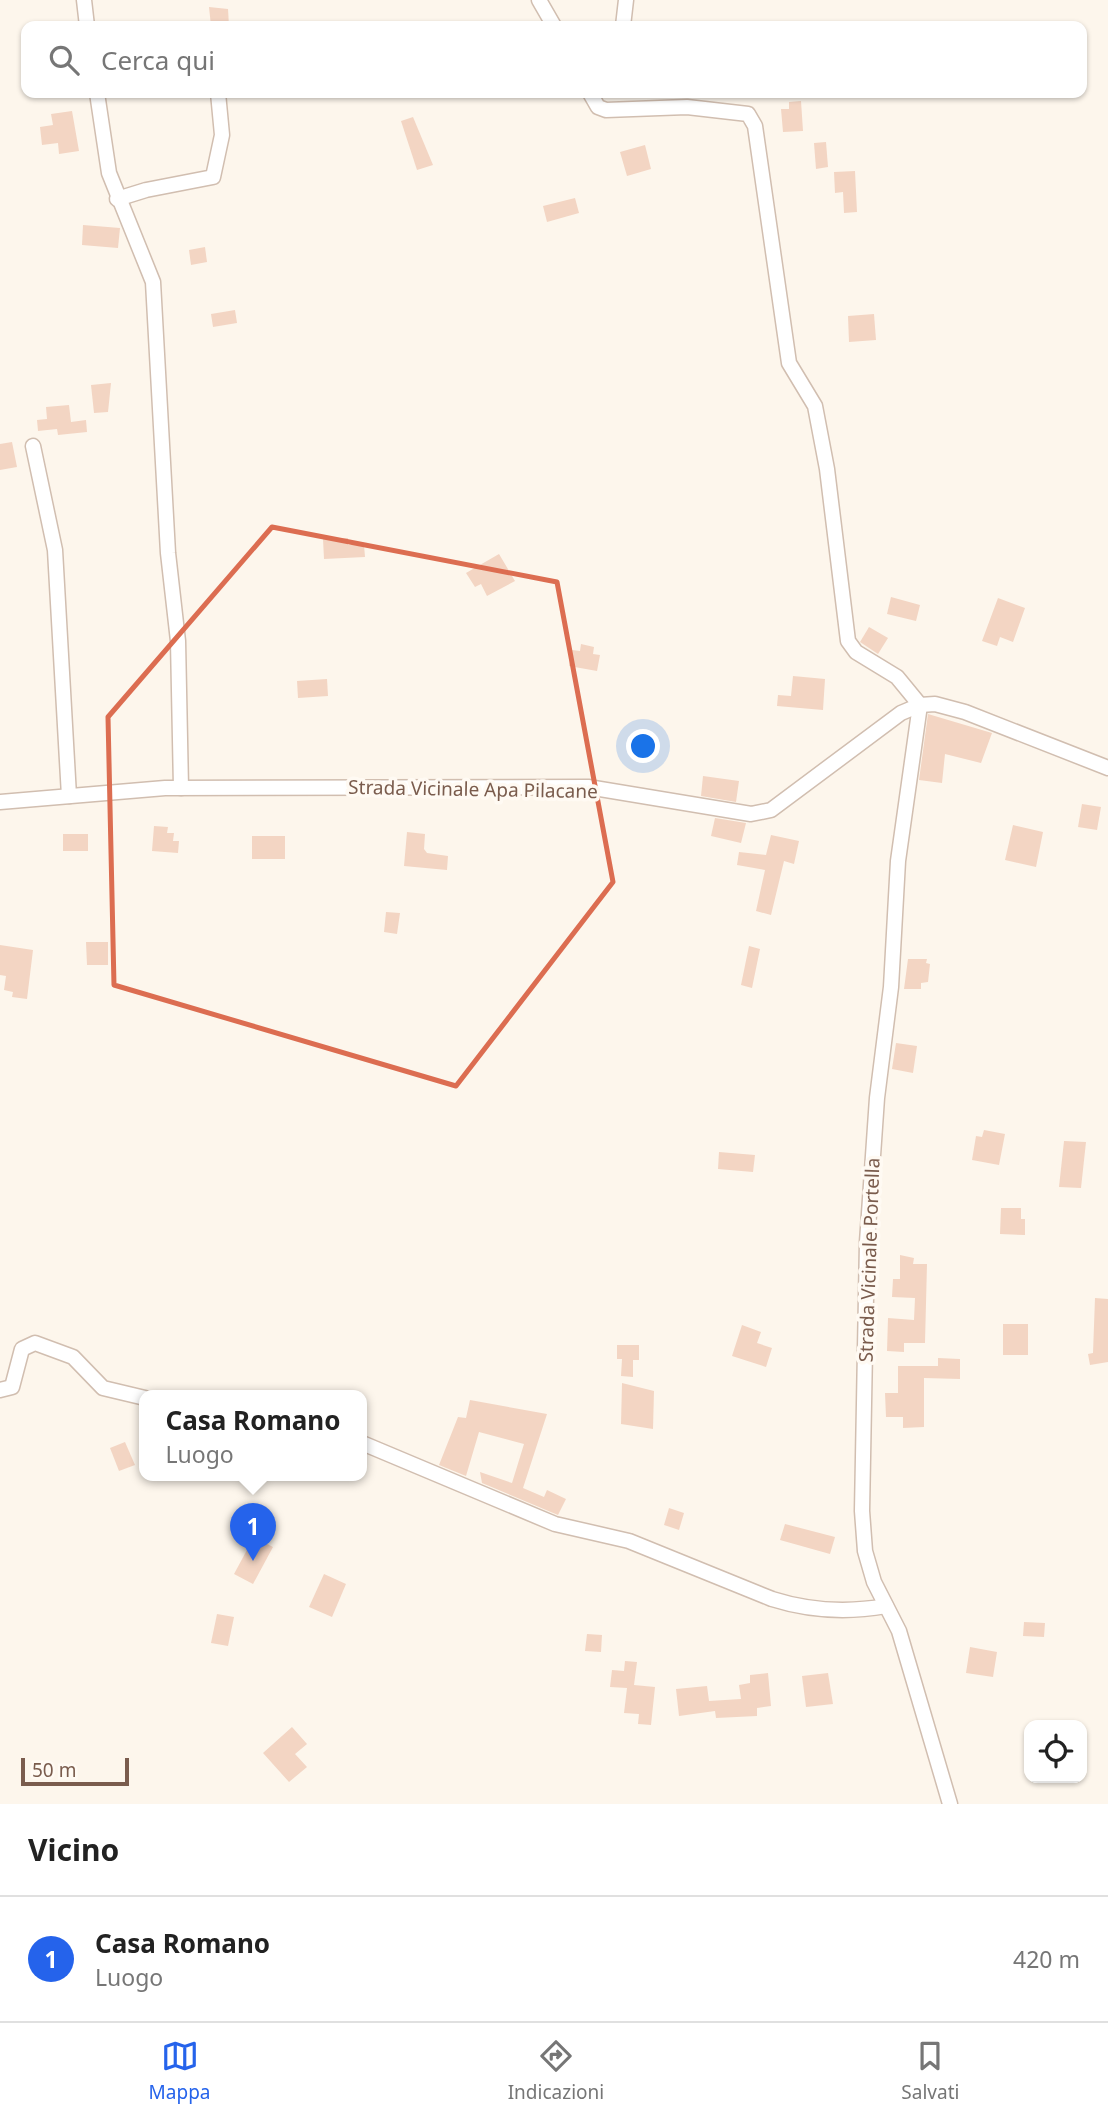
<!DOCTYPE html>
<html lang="it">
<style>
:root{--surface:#fff;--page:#f6f6f6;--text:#222;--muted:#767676;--line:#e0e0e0;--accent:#2563eb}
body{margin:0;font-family:"Noto Sans",sans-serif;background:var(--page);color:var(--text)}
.controls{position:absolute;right:21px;bottom:21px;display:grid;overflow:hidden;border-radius:14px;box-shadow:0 2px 5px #0004}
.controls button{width:63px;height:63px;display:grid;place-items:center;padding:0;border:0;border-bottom:2px solid var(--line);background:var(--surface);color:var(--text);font:35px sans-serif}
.scale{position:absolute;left:21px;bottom:18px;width:108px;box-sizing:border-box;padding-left:7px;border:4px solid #7a5c4d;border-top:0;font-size:19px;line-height:24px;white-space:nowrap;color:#7a5c4d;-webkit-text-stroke:5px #fffaf3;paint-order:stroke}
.you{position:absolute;left:644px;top:747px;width:24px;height:24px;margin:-18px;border:5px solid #fff;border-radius:50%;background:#1a73e8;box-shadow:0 0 0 10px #1a73e833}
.badge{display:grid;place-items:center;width:46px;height:46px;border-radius:50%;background:var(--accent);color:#fff;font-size:23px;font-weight:700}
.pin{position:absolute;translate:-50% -58px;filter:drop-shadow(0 2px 4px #0008)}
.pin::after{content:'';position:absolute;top:37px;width:24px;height:21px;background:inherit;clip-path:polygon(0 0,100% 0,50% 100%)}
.popup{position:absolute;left:139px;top:1390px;width:228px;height:91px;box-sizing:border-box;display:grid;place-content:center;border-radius:14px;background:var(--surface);filter:drop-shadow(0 2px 5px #0005);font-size:23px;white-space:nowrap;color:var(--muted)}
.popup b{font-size:26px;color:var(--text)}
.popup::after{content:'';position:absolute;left:50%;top:100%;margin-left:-14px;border:14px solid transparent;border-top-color:var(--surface)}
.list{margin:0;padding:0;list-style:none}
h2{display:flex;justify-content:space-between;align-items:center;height:91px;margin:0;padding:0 28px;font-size:30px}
h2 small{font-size:23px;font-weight:400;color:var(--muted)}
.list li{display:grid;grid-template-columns:46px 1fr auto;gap:21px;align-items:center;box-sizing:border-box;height:126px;padding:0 28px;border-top:2px solid var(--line)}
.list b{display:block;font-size:26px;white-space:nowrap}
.list p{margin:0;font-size:23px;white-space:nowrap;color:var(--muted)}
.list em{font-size:23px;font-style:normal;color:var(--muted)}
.icon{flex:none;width:38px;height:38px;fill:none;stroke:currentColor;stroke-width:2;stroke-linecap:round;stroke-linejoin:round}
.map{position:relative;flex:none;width:1108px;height:1804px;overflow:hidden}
.search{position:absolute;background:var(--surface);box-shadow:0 2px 5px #0004;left:21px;right:21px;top:21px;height:77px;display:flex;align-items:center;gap:18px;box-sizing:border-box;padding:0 24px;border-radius:14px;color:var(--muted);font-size:26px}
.sheet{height:217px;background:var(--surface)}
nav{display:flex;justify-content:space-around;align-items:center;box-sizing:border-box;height:98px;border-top:2px solid var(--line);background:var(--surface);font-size:19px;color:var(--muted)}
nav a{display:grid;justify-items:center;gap:4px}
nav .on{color:var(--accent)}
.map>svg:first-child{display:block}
.building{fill:#f3d5c3}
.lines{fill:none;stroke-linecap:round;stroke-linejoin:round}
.minor-casing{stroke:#d1beb0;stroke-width:17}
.minor{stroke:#fff;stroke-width:14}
.marked{fill:none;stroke:#dc6d51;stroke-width:5;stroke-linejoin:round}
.labels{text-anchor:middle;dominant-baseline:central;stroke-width:7;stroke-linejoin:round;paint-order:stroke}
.street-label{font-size:19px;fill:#7a5c4d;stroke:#fffaf3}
</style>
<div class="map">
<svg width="1108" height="1804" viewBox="0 0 1108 1804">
<rect width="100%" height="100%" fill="#fdf6ec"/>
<g class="building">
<path d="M209,7L228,9L229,26H211Z"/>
<path d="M801,101L803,131L783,132L781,109H789V102Z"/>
<path d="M72,111L79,151L59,154L58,143L42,145L40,127L53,125L51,114Z"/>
<path d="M413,117L433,165L417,170L401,121Z"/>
<path d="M826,142L828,167L816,169L814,143Z"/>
<path d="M645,145L651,169L627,176L620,152Z"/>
<path d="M855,171L857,212L844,213L843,192L835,193L834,172Z"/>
<path d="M575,198L579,213L547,222L543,206Z"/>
<path d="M83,225L120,228L118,248L82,245Z"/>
<path d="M205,247L207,262L191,265L189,250Z"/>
<path d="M235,310L237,323L213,327L211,314Z"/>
<path d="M874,314L876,340L849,342L848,316Z"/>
<path d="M111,383L108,412L94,413L91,385Z"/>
<path d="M69,405L71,422L86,420L87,432L58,435L57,429L38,431L37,420L47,419L46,407Z"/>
<path d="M12,442L17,467L0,470V444Z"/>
<path d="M348,538V545H364L365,557L324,559L323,539Z"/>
<path d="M499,554L515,581L487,596L481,584L475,587L466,573Z"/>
<path d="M891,597L920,605L916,621L887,614Z"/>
<path d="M998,598L1025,608L1013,642L1000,637L997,646L982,641Z"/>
<path d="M869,627L888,638L878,654L860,642Z"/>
<path d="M581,644L594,647L593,654L600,655L597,671L569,666L572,650L580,651Z"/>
<path d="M793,676L825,679L823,710L777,706L778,695L791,696Z"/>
<path d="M327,679L328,696L298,698L297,681Z"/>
<path d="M928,714L992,733L981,763L945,754L942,783L919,780Z"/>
<path d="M703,776L739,781L736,802L701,796Z"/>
<path d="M1082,804L1101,807L1097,830L1078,827Z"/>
<path d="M715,818L746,823L741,843L711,836Z"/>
<path d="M1013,825L1043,832L1036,867L1005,860Z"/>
<path d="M154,826L168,827L167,833H174L173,841H179L178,853L152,851Z"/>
<path d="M407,832L425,834L424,849L427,853L448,856L447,870L404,866Z"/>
<rect x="63" y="834" width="25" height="17"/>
<path d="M771,835L799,841L794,864L784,861L771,915L756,911L765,870L737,865L739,852L766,855Z"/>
<rect x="252" y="836" width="33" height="23"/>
<path d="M386,912L400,913L397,934L384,932Z"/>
<path d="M86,942H108V965H87Z"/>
<path d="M0,945L33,950L27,999L12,997L13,992L4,990L6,976L0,975Z"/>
<path d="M749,946L760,949L752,988L741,985Z"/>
<path d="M908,959H927L926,963L930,964L928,982L921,983V989H904Z"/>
<path d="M896,1043L917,1046L913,1073L892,1069Z"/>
<path d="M984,1130L1005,1134L999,1165L972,1160L976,1136L982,1137Z"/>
<path d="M1064,1141L1086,1142L1081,1188L1059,1187Z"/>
<path d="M719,1152L755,1155L753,1172L718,1169Z"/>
<path d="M1001,1208H1021V1219H1025V1235L1000,1234Z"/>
<path d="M900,1255L914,1258L913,1264H927L925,1343H904V1352L887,1351L888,1318L914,1320L915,1298L892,1297L893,1279H900Z"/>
<path d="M1095,1298L1108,1299V1362L1090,1365L1088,1354L1093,1353Z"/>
<rect x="1003" y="1324" width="25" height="31"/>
<path d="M742,1325L761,1332L757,1343L772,1348L766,1367L732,1356Z"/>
<path d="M617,1345H639V1360H633V1377L621,1376L622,1359H617Z"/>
<path d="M938,1358L960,1359V1379L924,1378V1427L903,1428V1417H886L885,1393H898V1366H938Z"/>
<path d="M622,1383L654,1391L653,1429L621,1424Z"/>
<path d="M470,1400L547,1414L523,1488L544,1497L547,1490L566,1499L558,1515L482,1483L480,1472L512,1483L524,1444L479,1432L466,1476L439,1465L458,1417L466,1418Z"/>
<path d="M125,1442L135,1465L119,1471L110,1448Z"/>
<path d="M669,1508L684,1513L679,1530L664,1525Z"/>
<path d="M785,1524L835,1537L830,1554L780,1540Z"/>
<path d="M254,1537L273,1547L253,1584L234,1574Z"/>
<path d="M324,1574L346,1584L332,1617L309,1607Z"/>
<path d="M217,1614L234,1617L228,1646L211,1643Z"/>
<path d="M1024,1622L1045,1623L1044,1637L1023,1636Z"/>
<path d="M587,1634L602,1635L601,1652L585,1651Z"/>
<path d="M970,1647L997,1652L993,1677L966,1673Z"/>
<path d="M625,1661L637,1662L634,1685L655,1687L651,1725L638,1724L639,1714L624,1713L627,1688L610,1687L612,1670L624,1671Z"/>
<path d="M768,1673L771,1706L757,1708V1716L716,1718L715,1711L679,1716L676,1689L707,1686L709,1701L741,1699L739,1685L750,1683V1675Z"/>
<path d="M828,1673L833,1704L806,1707L802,1676Z"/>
<path d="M292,1727L307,1744L295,1754L307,1767L289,1782L263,1753Z"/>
</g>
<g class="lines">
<g class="minor-casing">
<g id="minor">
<path d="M84,0L87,26"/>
<path d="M539,0L554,26"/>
<path d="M623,26L626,0"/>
<path d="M97,93L109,173L153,282L168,553L178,641L181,788"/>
<path d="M590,93L598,107L606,110L687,107L748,114L755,126L789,363L815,406L827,469L848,641L856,652L897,677L920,705L898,861L891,987L877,1098L867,1242L862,1511L865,1551L874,1582L899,1631L950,1804"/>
<path d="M117,199L146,190L213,177L222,135L218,93"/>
<path d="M33,446L55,550L69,796"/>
<path d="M0,802L165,788L588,787L751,814L771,810L901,713L920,705L935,704L965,712L1108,768"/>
<path d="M0,1390L12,1387L22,1349L35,1343L73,1357L103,1388L145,1398"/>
<path d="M362,1443L555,1524L629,1541L772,1599C810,1611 847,1613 886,1606"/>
</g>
</g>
<use href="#minor" class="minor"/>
</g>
<path class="marked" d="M272,527L557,582L613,882L456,1086L114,985L108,717Z"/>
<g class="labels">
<g class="street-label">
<text transform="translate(473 789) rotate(1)">Strada Vicinale Apa Pilacane</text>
<text transform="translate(869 1260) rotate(-88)">Strada Vicinale Portella</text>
</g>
</g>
</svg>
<div class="controls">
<button><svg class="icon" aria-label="locate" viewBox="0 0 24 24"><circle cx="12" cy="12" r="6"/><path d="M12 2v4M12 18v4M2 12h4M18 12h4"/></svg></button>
</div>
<div class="scale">50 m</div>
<div class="you"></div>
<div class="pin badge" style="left:253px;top:1561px">1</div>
<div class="popup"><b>Casa Romano</b>Luogo</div>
<div class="search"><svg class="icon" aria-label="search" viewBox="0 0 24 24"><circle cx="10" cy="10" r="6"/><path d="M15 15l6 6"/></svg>Cerca qui</div>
</div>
<section class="sheet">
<h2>Vicino<small></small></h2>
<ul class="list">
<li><span class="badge">1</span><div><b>Casa Romano</b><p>Luogo</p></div><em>420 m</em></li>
</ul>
</section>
<nav>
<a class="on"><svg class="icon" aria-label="map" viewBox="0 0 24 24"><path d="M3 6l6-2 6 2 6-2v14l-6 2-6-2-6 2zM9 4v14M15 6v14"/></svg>Mappa</a>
<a><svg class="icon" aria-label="directions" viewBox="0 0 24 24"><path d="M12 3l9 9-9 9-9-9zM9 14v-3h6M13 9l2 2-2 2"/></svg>Indicazioni</a>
<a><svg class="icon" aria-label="saved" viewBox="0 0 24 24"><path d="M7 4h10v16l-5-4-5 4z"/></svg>Salvati</a>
</nav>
